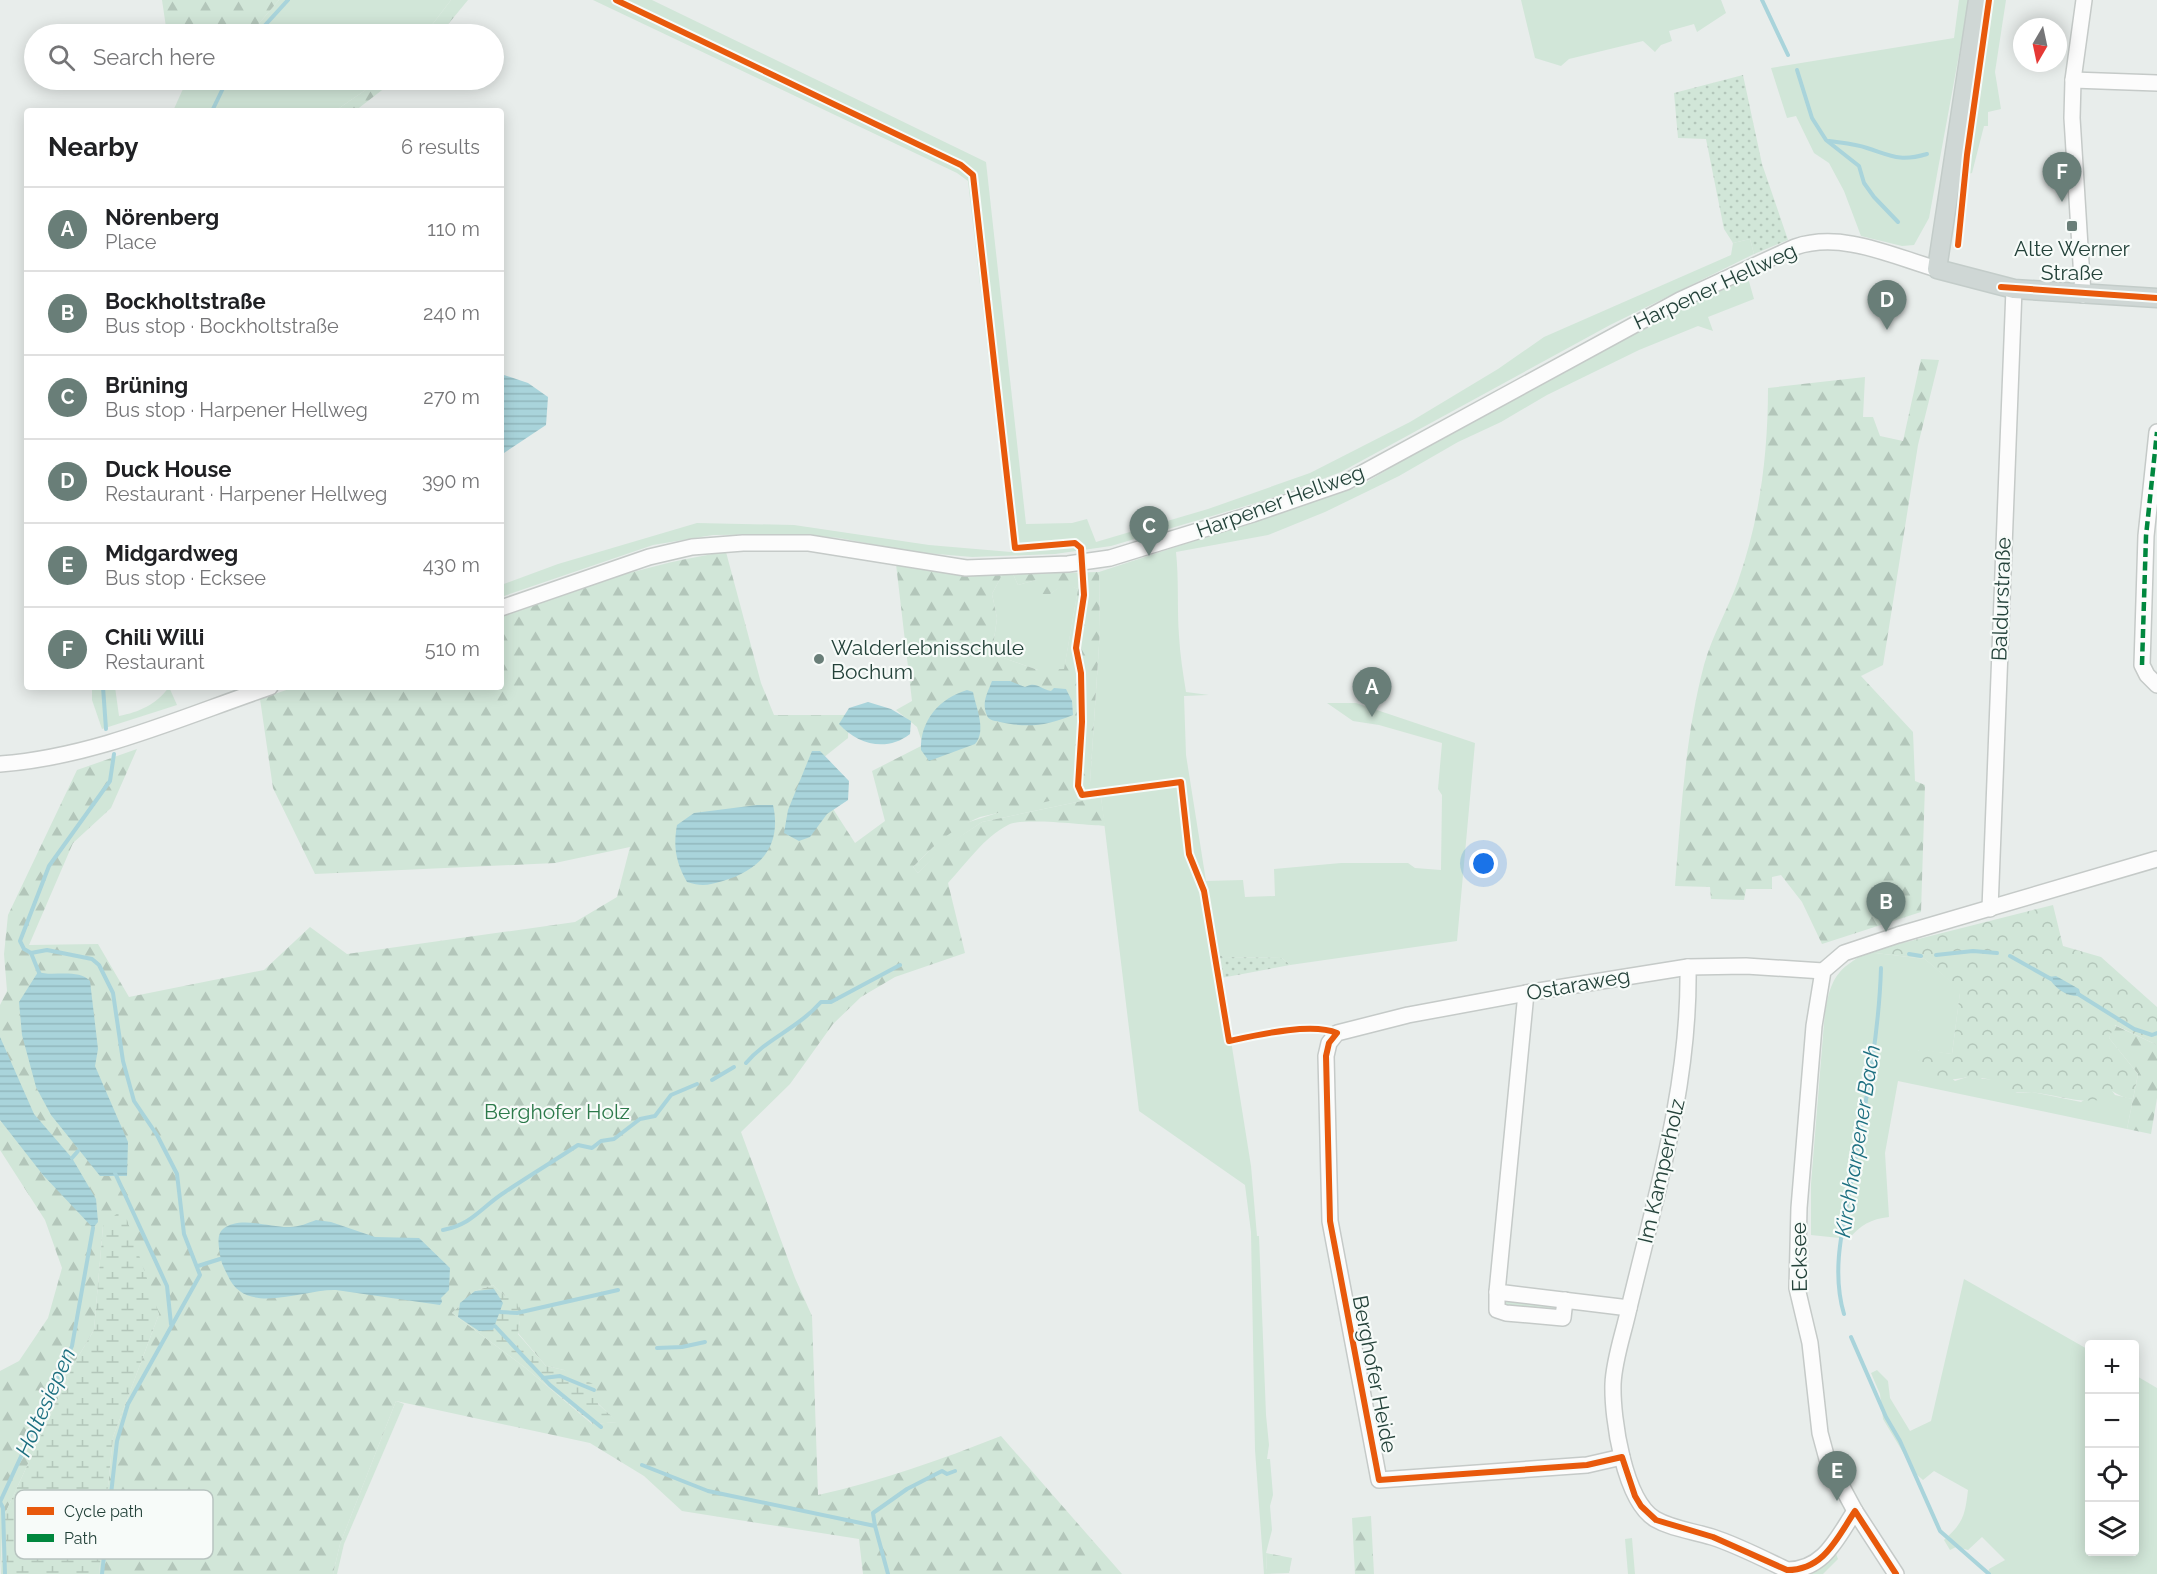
<!DOCTYPE html>
<meta charset="utf-8">
<style>
:root{--surface:#fff;--page:#f6f6f6;--text:#202124;--muted:#757577;--line:#e0e0e0;--accent:#697e78}
body{margin:0;font-family:Raleway,sans-serif;background:var(--page);color:var(--text)}
.controls{position:absolute;right:18px;bottom:18px;display:grid;overflow:hidden;border-radius:6px;box-shadow:0 3px 15px #0003}
.controls button{width:54px;height:54px;display:grid;place-items:center;padding:0;border:0;border-bottom:2px solid var(--line);background:var(--surface);color:var(--text);font:30px sans-serif}
.compass{position:absolute;left:2013px;top:18px;width:54px;height:54px;border-radius:50%;background:var(--surface);box-shadow:0 3px 15px #0003;rotate:189deg}
.you{position:absolute;left:1484px;top:864px;width:21px;height:21px;margin:-15px;border:4px solid #fff;border-radius:50%;background:#1a73e8;box-shadow:0 0 0 9px #1a73e833}
.badge{display:grid;place-items:center;width:39px;height:39px;border-radius:50%;background:var(--accent);color:#fff;font-size:20px;font-weight:700}
.pin{position:absolute;translate:-50% -50px;filter:drop-shadow(0 2px 3px #0008)}
.pin::after{content:'';position:absolute;top:32px;width:21px;height:18px;background:inherit;clip-path:polygon(0 0,100% 0,50% 100%)}
.list{margin:0;padding:0;list-style:none}
h2{display:flex;justify-content:space-between;align-items:center;height:78px;margin:0;padding:0 24px;font-size:26px}
h2 small{font-size:20px;font-weight:400;color:var(--muted)}
.list li{display:grid;grid-template-columns:39px 1fr auto;gap:18px;align-items:center;box-sizing:border-box;height:84px;padding:0 24px;border-top:2px solid var(--line)}
.list b{display:block;font-size:22px;white-space:nowrap}
.list p{margin:0;font-size:20px;white-space:nowrap;color:var(--muted)}
.list em{font-size:20px;font-style:normal;color:var(--muted)}
.icon{flex:none;width:33px;height:33px;fill:none;stroke:currentColor;stroke-width:2;stroke-linecap:round;stroke-linejoin:round}
.map{position:relative;flex:none;width:2157px;height:1574px;overflow:hidden}
.search{position:absolute;background:var(--surface);box-shadow:0 3px 15px #0003;left:24px;top:24px;width:480px;height:66px;display:flex;align-items:center;gap:15px;box-sizing:border-box;padding:0 21px;border-radius:33px;color:var(--muted);font-size:22px}
.panel{position:absolute;background:var(--surface);box-shadow:0 3px 15px #0003;left:24px;top:108px;width:480px;height:582px;border-radius:6px}
.map>svg:first-child{display:block}
.grass{fill:#d1e6d8}
.forest{fill:url(#forest-firs);fill-rule:evenodd}
.wetland{fill:url(#wetland-marsh)}
.park{fill:url(#park-crowns)}
.garden{fill:url(#garden-dots)}
.water{fill:url(#water-rules)}
.lines{fill:none;stroke-linecap:round;stroke-linejoin:round}
.stream{stroke:#a9d4db;stroke-width:4}
.minor-casing{stroke:#c5cac8;stroke-width:18}
.major-casing{stroke:#c3ccc9;stroke-width:21}
.minor{stroke:#fcfcfc;stroke-width:15}
.major{stroke:#cfd7d5;stroke-width:18}
.quiet{stroke:#00873e;stroke-width:4.5;stroke-dasharray:9 4.5;stroke-linecap:butt}
.cycleway-casing{stroke:#f7fbf9;stroke-width:10}
.cycleway{stroke:#e8590c;stroke-width:6}
.poi-dot{fill:#697e78;stroke:#f7fbf9;stroke-width:2}
.labels{text-anchor:middle;dominant-baseline:central;stroke-width:4.5;stroke-linejoin:round;paint-order:stroke}
.poi-label{font-size:21px;fill:#24423a;stroke:#f7fbf9}
.street-label{font-size:21px;fill:#24423a;stroke:#f7fbf9}
.park-label{font-size:21px;fill:#2d7a4b;stroke:#f7fbf9}
.water-label{font-size:22px;font-style:italic;fill:#1c6f80;stroke:#f7fbf9}
.key{fill:#f7fbf9;stroke:#b8c4c0;stroke-width:1.5}
.key-label{font-size:16px;fill:#24423a}
</style>
<div class="map">
<svg width="2157" height="1574" viewBox="0 0 2157 1574">
<defs>
<pattern id="forest-firs" width="22" height="20" patternUnits="userSpaceOnUse" patternTransform="scale(1.5)"><rect width="22" height="20" fill="#d1e6d8"/><path d="M5 1l3.5 6h-7zM16 11l3.5 6h-7z" fill="#b3c6ba"/></pattern>
<pattern id="wetland-marsh" width="20" height="14" patternUnits="userSpaceOnUse" patternTransform="scale(1.5)"><rect width="20" height="14" fill="#d1e6d8"/><path d="M1 5h8M5 5V1M11 12h8M15 12V8" fill="none" stroke="#b3c6ba"/></pattern>
<pattern id="park-crowns" width="20" height="18" patternUnits="userSpaceOnUse" patternTransform="scale(1.5)"><rect width="20" height="18" fill="#d1e6d8"/><path d="M2 6a3 3 0 1 1 6 0M12 15a3 3 0 1 1 6 0" fill="none" stroke="#b3c6ba"/></pattern>
<pattern id="garden-dots" width="8" height="8" patternUnits="userSpaceOnUse" patternTransform="scale(1.5)"><rect width="8" height="8" fill="#d1e6d8"/><path d="M2 2h.1M6 6h.1" fill="none" stroke="#b3c6ba" stroke-width="1.8" stroke-linecap="round"/></pattern>
<pattern id="water-rules" width="6" height="5" patternUnits="userSpaceOnUse" patternTransform="scale(1.5)"><rect width="6" height="5" fill="#a9d4db"/><path d="M0 2.5h6" fill="none" stroke="#91b7bd"/></pattern>
</defs>
<rect width="100%" height="100%" fill="#e8edeb"/>
<g class="grass">
<path d="M279,0H451L425,34H250Z"/>
<path d="M593,0H652L986,162L1026,524L1072,523L1087,519L1096,542L1208,509L1310,473L1410,422L1498,369L1544,337L1731,255L1733,243L1750,239L1754,254L1610,325L1341,472L1269,499L1111,546L1055,554L972,557L914,552L839,538L796,534L713,535L653,545L501,597V585L558,564L697,523L794,525L929,545L1011,552L968,181L957,173Z"/>
<path d="M1521,0H1721L1726,13L1697,32L1694,24L1669,31L1672,41L1661,45L1655,52L1643,41L1569,59L1561,66L1535,58Z"/>
<path d="M1959,0H1969L1929,218L1914,245L1902,246L1861,236L1844,191L1829,163L1814,153L1796,116L1787,118L1771,68L1954,38Z"/>
<path d="M1993,0H2006L1995,72L2001,109L1988,112V126H1984L1972,173L1968,174Z"/>
<path d="M187,80H380L335,111H173Z"/>
<path d="M1748,278L1754,299L1708,317L1713,331L1698,326L1639,350L1547,395L1501,422L1458,442L1399,476L1325,512L1268,535L1176,552C1179,580 1177,608 1179,636C1180,655 1183,673 1186,692L1209,695L1184,696L1186,755L1206,881L1243,880L1245,897L1275,896L1274,869L1341,863H1408L1415,868L1441,870L1442,795L1438,789L1442,743L1379,725L1353,721L1327,703H1356L1475,743L1457,941L1290,965L1282,958L1223,957L1217,953L1251,1166L1257,1236H1259L1266,1415L1269,1445L1267,1459H1270L1273,1495L1270,1506L1272,1530L1266,1553L1267,1574H1264L1255,1450L1251,1232L1245,1185L1139,1111L1101,797L982,822L945,847L918,873L913,867L947,833L966,823L1090,783L1100,630L1099,572L1358,487L1500,403L1655,318Z"/>
<path d="M1013,574L1018,585L1036,580L1050,594L1065,583L1078,589L1064,670H1038L992,654L997,618L992,594L1002,575Z"/>
<path d="M92,687H115L119,716C139,712 156,705 169,687L177,705L102,729L92,700Z"/>
<path d="M1867,952L1925,959L1963,992L1960,993L1952,1054L1918,1050L1955,1081L1967,1077L1995,1080L2017,1093L2032,1092L2081,1102L2104,1088H2110L2115,1095L2133,1099L2127,1129L1898,1081L1885,1153L1889,1217C1871,1219 1860,1225 1849,1239L1811,1235V1184L1825,1011C1832,976 1837,970 1867,952Z"/>
<path d="M1964,1279L2089,1350L2090,1552H2134L2135,1375L2157,1388V1574H1988L1989,1569L2005,1560L1982,1537L1968,1550L1956,1547L1950,1550L1944,1540C1963,1523 1965,1516 1968,1490L1934,1471L1923,1480L1916,1474L1883,1419L1880,1394L1871,1373L1877,1370L1888,1381L1890,1398L1910,1431L1931,1421Z"/>
<path d="M1502,1299L1555,1301L1559,1308L1555,1313L1504,1308Z"/>
<path d="M396,1401L404,1404L344,1544L337,1574H333L340,1544Z"/>
<path d="M1632,1538L1635,1574H1628L1625,1539Z"/>
<path d="M1834,1548L1838,1559L1823,1574H1804Z"/>
</g>
<g class="forest">
<path d="M162,0H279L250,34H167Z"/>
<path d="M451,0H468L440,34H425Z"/>
<path d="M380,80H395L355,111H335Z"/>
<path d="M1921,359L1939,360L1918,445L1883,665L1861,676L1913,732L1915,781L1925,785L1921,912L1822,944L1802,902L1781,875L1772,877V889H1746L1744,900L1711,899L1710,887L1675,886C1681,812 1685,737 1704,665C1712,636 1728,609 1738,581C1760,519 1768,453 1768,388L1865,377L1863,417H1873L1880,436L1903,441Z"/>
<path d="M726,552L761,683L774,715H849L848,738L808,770L855,843L885,821L872,771L923,745L917,727L896,710L912,701L896,564L943,573L1002,575L992,594L997,618L992,654L1038,670L1064,669L1078,589L1065,584L1050,594H1039L1036,580L1018,585L1013,574L1099,572L1100,630L1090,783L1071,796L980,817C948,831 937,843 913,867L918,873L944,847L982,822L1101,797L1105,826C1085,825 1022,817 1008,825C984,837 966,864 948,883L965,953L895,977L861,997L833,1024L790,1084L741,1132L795,1278L812,1316L818,1495C881,1481 940,1460 1001,1436L1122,1574H863L859,1539L682,1511L644,1476L590,1443L396,1401L340,1544L333,1574H99L113,1437L159,1314L103,1226L94,1330L75,1362L3,1518L0,1574V1371L19,1361L48,1318L62,1268L45,1220L0,1150V1005L7,991L4,954L8,915L77,770L137,749L111,808L73,843L29,945L98,944L129,997L264,970L310,927L347,954L575,922L617,897L630,847L555,863L315,874L273,788L260,699L295,687H501V615C578,589 644,564 726,552ZM493,1285L506,1297L520,1320L518,1333L546,1366L564,1370L617,1422L592,1424L527,1369L452,1313L475,1291Z"/>
<path d="M2114,1025L2157,1045V1098L2151,1134L2127,1129L2138,1074L2109,1038Z"/>
<path d="M1371,1516L1374,1574H1355L1352,1518Z"/>
<path d="M1266,1553L1292,1558L1289,1573L1267,1574Z"/>
</g>
<g class="wetland">
<path d="M123,1208L159,1314L113,1437L99,1574H1L3,1518L75,1362L94,1330L103,1226Z"/>
<path d="M493,1285L506,1297L517,1301L520,1320L518,1334L546,1366L564,1370L595,1385L598,1404L618,1422L593,1424L527,1369L452,1313L475,1291Z"/>
</g>
<path class="park" d="M2053,905L2063,946L2101,957L2157,1007V1045L2115,1025L2109,1038L2138,1074L2133,1099C2118,1098 2113,1089 2104,1088L2100,1100C2076,1103 2054,1094 2030,1092C2022,1092 2013,1094 2006,1090C1995,1085 1998,1080 1982,1078L1975,1083L1967,1077C1950,1082 1932,1078 1918,1068L1922,1060L1918,1049L1952,1054L1960,992H1962L1925,959L1867,952Z"/>
<g class="garden">
<path d="M1743,75L1762,164L1788,240L1754,254L1750,239L1733,243L1724,229L1706,139L1678,138L1674,93Z"/>
<path d="M1217,952L1223,957L1282,958L1290,965L1221,978Z"/>
</g>
<g class="water">
<path d="M501,374L528,383L548,397L546,425L501,455Z"/>
<path d="M992,681H1010L1025,687C1037,681 1039,689 1051,691L1054,688L1066,689L1072,701L1073,715C1046,726 1028,728 1000,722C993,720 988,721 986,713C982,701 988,692 992,681Z"/>
<path d="M967,690L973,692C976,708 987,731 975,744L929,761L921,750C920,720 940,698 967,690Z"/>
<path d="M868,702L891,709L911,721L910,734C887,752 858,745 839,724L849,708Z"/>
<path d="M812,751H820L849,781L848,800L827,814L810,837L799,841L784,833L788,810Z"/>
<path d="M757,805H773C782,845 761,870 723,881C709,885 702,887 687,882C676,863 673,847 677,825L694,813Z"/>
<path d="M38,972C52,977 78,968 90,981L98,1049L95,1066L128,1142L127,1176H100L51,1115L36,1087L22,1035L19,1002Z"/>
<path d="M2056,976L2079,989L2081,996C2066,997 2056,989 2048,977Z"/>
<path d="M0,1037L34,1114L72,1158L96,1199L98,1222L93,1228L43,1175L0,1120Z"/>
<path d="M316,1220L331,1222L375,1237L419,1238L450,1268L449,1290L441,1298L442,1302L440,1305L336,1290C302,1289 246,1317 228,1276C225,1270 221,1263 220,1255C219,1247 216,1235 223,1229C240,1215 270,1228 290,1227C299,1227 308,1223 316,1220Z"/>
<path d="M494,1289L503,1303L493,1330L479,1331L458,1317L460,1303L475,1291Z"/>
</g>
<g class="lines">
<g class="stream">
<path d="M1762,0L1788,55"/>
<path d="M257,34L288,0"/>
<path d="M1797,70L1812,118L1826,140L1859,166L1864,183L1874,197L1898,222"/>
<path d="M212,111L227,80"/>
<path d="M1829,141C1842,143 1855,144 1867,148C1892,156 1900,162 1927,154"/>
<path d="M103,687L106,729"/>
<path d="M31,953L40,975"/>
<path d="M1909,954L1921,956"/>
<path d="M1936,955L1973,951L1997,953"/>
<path d="M2010,956L2051,979"/>
<path d="M2078,994L2134,1029L2152,1035L2157,1033"/>
<path d="M746,1063C766,1039 797,1029 821,1002H831L900,965"/>
<path d="M712,1080L734,1067"/>
<path d="M72,1158L78,1151"/>
<path d="M115,1173L167,1286L171,1324"/>
<path d="M443,1230C473,1224 480,1208 505,1192C530,1175 554,1161 578,1145L592,1148L601,1141L614,1139L640,1119L655,1116L671,1095L697,1084"/>
<path d="M198,1266L220,1259"/>
<path d="M500,1312L517,1313L618,1290"/>
<path d="M1844,1314C1830,1267 1845,1220 1853,1173C1865,1106 1879,1036 1881,968"/>
<path d="M495,1326L550,1385L601,1427"/>
<path d="M1851,1337L1886,1417L1900,1441L1940,1531L1989,1574"/>
<path d="M657,1348L682,1347L705,1342"/>
<path d="M543,1378L560,1376L594,1390"/>
<path d="M642,1465L708,1491L875,1526L888,1574"/>
<path d="M0,1502L72,1346L93,1228"/>
<path d="M0,1502L3,1508L5,1574"/>
<path d="M875,1526L873,1513L907,1489L942,1471L947,1474L955,1471"/>
<path d="M102,1574L117,1441L128,1404L200,1275L184,1234L177,1174L157,1135L134,1101L123,1061L113,993L99,965L92,959L47,950L31,953L24,949L20,941L49,866L110,781L114,754"/>
</g>
<g class="minor-casing">
<g id="minor">
<path d="M2073,80L2157,83"/>
<path d="M2083,295L2072,118L2073,80L2084,0"/>
<path d="M2157,432L2146,536L2142,665L2147,675L2157,685"/>
<path d="M501,608L649,557L692,547L743,543H809L966,568L1068,564L1110,558L1253,514L1346,482L1680,300L1795,247C1842,231 1892,256 1937,269"/>
<path d="M0,764C94,757 182,717 270,687"/>
<path d="M1990,909L2014,289"/>
<path d="M1526,993L1497,1292L1629,1308C1656,1195 1690,1084 1688,967"/>
<path d="M1497,1292V1310L1506,1313L1563,1318L1565,1300"/>
<path d="M1629,1308C1624,1332 1614,1359 1613,1384C1612,1418 1624,1500 1655,1519C1672,1529 1693,1531 1712,1537C1737,1545 1762,1558 1787,1570C1824,1570 1837,1538 1855,1511"/>
<path d="M1622,1457L1587,1465L1379,1480L1330,1221L1326,1056L1329,1043L1337,1033L1408,1015L1526,993L1688,967L1746,966L1823,971"/>
<path d="M1896,1574L1855,1511L1827,1459L1820,1433L1810,1343L1797,1288L1799,1208L1814,1026L1823,971L1844,953L1898,935L2157,859"/>
</g>
</g>
<g class="major-casing">
<path id="major" d="M1978,0L1937,269L2014,289L2157,298"/>
</g>
<use href="#minor" class="minor"/>
<use href="#major" class="major"/>
<path class="quiet" d="M2142,665L2146,536L2157,432"/>
<g class="cycleway-casing">
<g id="cycleway">
<path d="M616,0L961,165L973,175L1015,548L1075,543L1081,548L1084,595L1076,648L1081,673L1082,722L1078,786L1082,795L1181,782L1189,854L1204,891L1229,1041C1257,1035 1312,1022 1337,1033L1329,1043L1326,1056L1330,1221L1379,1480L1587,1465L1622,1457L1635,1496L1641,1506L1656,1520L1713,1537L1787,1570C1824,1570 1837,1538 1855,1511L1896,1574"/>
<path d="M1958,245L1967,155L1989,0"/>
<path d="M2001,287L2157,298"/>
</g>
</g>
<use href="#cycleway" class="cycleway"/>
</g>
<g class="poi-dot">
<rect x="2066" y="220" width="12" height="12" rx="3"/>
<circle cx="819" cy="659" r="6"/>
</g>
<g class="labels">
<g class="poi-label">
<text x="2072" y="248">Alte Werner<tspan x="2072" dy="24">Straße</tspan></text>
<text x="831" y="647" text-anchor="start">Walderlebnisschule<tspan x="831" dy="24">Bochum</tspan></text>
</g>
<g class="street-label">
<text transform="translate(1715 286) rotate(-25)">Harpener Hellweg</text>
<text transform="translate(1280 501) rotate(-20)">Harpener Hellweg</text>
<text transform="translate(2001 599) rotate(-88)">Baldurstraße</text>
<text transform="translate(1578 984) rotate(-10)">Ostaraweg</text>
<text transform="translate(1661 1171) rotate(-77)">Im Kamperholz</text>
<text transform="translate(1799 1257) rotate(-91)">Ecksee</text>
<text transform="translate(1375 1374) rotate(79)">Berghofer Heide</text>
</g>
<g class="park-label">
<text x="557" y="1111">Berghofer Holz</text>
</g>
<g class="water-label">
<text transform="translate(1857 1141) rotate(-81)">Kirchharpener Bach</text>
<text transform="translate(45 1402) rotate(-66)">Holtesiepen</text>
</g>
</g>
<rect x="15" y="1490" width="198" height="69" rx="9" class="key"/>
<rect x="27" y="1507" width="27" height="8" fill="#e8590c"/>
<rect x="27" y="1534" width="27" height="8" fill="#00873e"/>
<g class="key-label">
<text x="64" y="1517">Cycle path</text>
<text x="64" y="1544">Path</text>
</g>
</svg>
<div class="controls">
<button>+</button>
<button>−</button>
<button><svg class="icon" aria-label="locate" viewBox="0 0 24 24"><circle cx="12" cy="12" r="6"/><path d="M12 2v4M12 18v4M2 12h4M18 12h4"/></svg></button>
<button><svg class="icon" aria-label="layers" viewBox="0 0 24 24"><path d="M12 4l9 5-9 5-9-5zM3 14l9 5 9-5"/></svg></button>
</div>
<svg class="compass" viewBox="-18 -18 36 36"><path d="M0-13l5 13h-10z" fill="#e53935"/><path d="M0 13l5-13h-10z" fill="#757577"/></svg>
<div class="you"></div>
<div class="pin badge" style="left:1372px;top:717px">A</div>
<div class="pin badge" style="left:1886px;top:932px">B</div>
<div class="pin badge" style="left:1149px;top:556px">C</div>
<div class="pin badge" style="left:1887px;top:330px">D</div>
<div class="pin badge" style="left:1837px;top:1501px">E</div>
<div class="pin badge" style="left:2062px;top:202px">F</div>
<div class="search"><svg class="icon" aria-label="search" viewBox="0 0 24 24"><circle cx="10" cy="10" r="6"/><path d="M15 15l6 6"/></svg>Search here</div>
<section class="panel">
<h2>Nearby<small>6 results</small></h2>
<ul class="list">
<li><span class="badge">A</span><div><b>Nörenberg</b><p>Place</p></div><em>110 m</em></li>
<li><span class="badge">B</span><div><b>Bockholtstraße</b><p>Bus stop · Bockholtstraße</p></div><em>240 m</em></li>
<li><span class="badge">C</span><div><b>Brüning</b><p>Bus stop · Harpener Hellweg</p></div><em>270 m</em></li>
<li><span class="badge">D</span><div><b>Duck House</b><p>Restaurant · Harpener Hellweg</p></div><em>390 m</em></li>
<li><span class="badge">E</span><div><b>Midgardweg</b><p>Bus stop · Ecksee</p></div><em>430 m</em></li>
<li><span class="badge">F</span><div><b>Chili Willi</b><p>Restaurant</p></div><em>510 m</em></li>
</ul>
</section>
</div>
